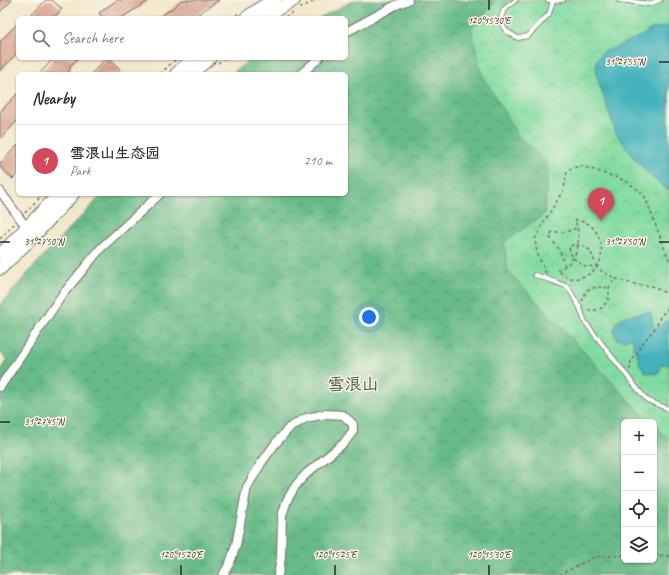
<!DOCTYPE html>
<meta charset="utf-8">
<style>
:root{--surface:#fff;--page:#f2f2f3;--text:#2b2b33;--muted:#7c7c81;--line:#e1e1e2;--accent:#d1495b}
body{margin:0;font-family:Caveat,"LXGW WenKai TC",sans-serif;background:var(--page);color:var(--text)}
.controls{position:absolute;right:12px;bottom:12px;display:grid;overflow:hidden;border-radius:6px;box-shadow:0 1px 3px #0004}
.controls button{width:36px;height:36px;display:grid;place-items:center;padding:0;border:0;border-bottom:1px solid var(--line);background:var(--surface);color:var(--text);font:20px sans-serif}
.you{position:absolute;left:369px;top:317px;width:14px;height:14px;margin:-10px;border:3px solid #fff;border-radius:50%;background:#1a73e8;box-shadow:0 0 0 6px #1a73e833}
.badge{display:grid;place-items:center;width:26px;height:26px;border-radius:50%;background:var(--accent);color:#fff;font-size:13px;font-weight:700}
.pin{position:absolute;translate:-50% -33px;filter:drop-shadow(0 1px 2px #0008)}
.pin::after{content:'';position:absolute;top:21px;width:14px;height:12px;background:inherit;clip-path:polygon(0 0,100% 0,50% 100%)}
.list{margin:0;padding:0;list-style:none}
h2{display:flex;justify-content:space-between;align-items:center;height:52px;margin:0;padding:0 16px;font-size:17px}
h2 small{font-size:13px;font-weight:400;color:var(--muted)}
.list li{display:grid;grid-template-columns:26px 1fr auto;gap:12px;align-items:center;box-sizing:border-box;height:72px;padding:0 16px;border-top:1px solid var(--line)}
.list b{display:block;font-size:15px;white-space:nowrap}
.list p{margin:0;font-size:13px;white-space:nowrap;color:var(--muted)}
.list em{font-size:13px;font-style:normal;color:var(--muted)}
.icon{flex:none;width:22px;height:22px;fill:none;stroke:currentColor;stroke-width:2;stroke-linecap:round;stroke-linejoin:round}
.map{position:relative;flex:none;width:669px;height:575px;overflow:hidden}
.search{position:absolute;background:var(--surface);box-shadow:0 1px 3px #0004;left:16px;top:16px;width:332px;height:44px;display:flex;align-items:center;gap:10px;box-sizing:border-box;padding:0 14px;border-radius:6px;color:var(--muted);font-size:15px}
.panel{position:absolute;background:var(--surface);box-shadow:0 1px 3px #0004;left:16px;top:72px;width:332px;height:124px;border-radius:6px}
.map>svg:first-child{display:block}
.forest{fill:url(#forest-crowns);stroke:#4a735a}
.park{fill:url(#park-crowns);stroke:#568366}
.water{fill:#42b2bc;stroke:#366e74}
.building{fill:url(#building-back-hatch)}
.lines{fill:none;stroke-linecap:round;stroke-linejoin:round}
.lane-casing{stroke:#706d63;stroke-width:5.5}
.street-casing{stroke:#706d63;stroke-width:10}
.secondary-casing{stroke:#706d63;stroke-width:14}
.path{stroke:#706d63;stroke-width:1.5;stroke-dasharray:3 3;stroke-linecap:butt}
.lane{stroke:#fff;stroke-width:4}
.street{stroke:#fff;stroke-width:8}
.secondary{stroke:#fff;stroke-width:12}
.ticks{fill:none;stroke:#2b2b2b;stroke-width:1.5}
.labels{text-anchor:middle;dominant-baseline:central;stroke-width:3;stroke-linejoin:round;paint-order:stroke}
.park-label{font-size:17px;fill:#405749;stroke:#fcf5e5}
.ticks-label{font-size:10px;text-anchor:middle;fill:#2b2b2b;stroke:#fcf5e5;stroke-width:3;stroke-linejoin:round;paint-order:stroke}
</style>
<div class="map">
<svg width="669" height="575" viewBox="0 0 669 575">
<defs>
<pattern id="forest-crowns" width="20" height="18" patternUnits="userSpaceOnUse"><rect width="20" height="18" fill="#68bb88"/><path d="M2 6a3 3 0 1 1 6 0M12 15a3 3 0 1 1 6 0" fill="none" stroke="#56986f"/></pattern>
<pattern id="park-crowns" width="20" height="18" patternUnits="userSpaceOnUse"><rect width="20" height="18" fill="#81dba2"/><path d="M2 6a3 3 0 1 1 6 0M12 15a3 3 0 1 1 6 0" fill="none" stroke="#70bc8c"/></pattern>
<pattern id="building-back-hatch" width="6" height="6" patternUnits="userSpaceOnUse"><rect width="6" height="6" fill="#dca491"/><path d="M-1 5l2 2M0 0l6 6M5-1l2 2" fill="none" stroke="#b38677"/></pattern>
</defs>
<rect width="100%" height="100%" fill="#fcf5e5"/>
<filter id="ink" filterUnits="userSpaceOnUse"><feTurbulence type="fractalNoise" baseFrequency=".025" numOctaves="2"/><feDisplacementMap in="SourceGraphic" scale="8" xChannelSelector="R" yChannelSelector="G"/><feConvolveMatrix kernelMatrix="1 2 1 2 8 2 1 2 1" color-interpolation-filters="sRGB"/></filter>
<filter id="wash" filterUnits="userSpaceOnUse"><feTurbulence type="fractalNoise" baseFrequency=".012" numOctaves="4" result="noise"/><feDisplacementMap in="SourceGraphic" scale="16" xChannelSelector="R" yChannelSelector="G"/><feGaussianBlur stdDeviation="0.9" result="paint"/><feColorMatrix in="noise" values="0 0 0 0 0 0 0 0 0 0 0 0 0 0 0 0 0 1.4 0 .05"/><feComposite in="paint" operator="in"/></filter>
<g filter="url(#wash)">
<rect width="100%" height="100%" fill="#f1e7cb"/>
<path class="forest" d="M355,0H493V5L472,29L519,137L544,160L548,169L544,214L508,271L650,422H624V560H654V426L669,440V575H0V372L8,359L0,353V305L45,254L103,194H346V74H231L253,58H346V18H319Z"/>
<path class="park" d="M493,0H669V440L654,426V422H650L642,414L508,271L504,242L544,214L548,169L544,160L519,137L482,75L471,29L493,5Z"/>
<g class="water">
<path d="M669,26V191L651,176L636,160L616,133L596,74L597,60L602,52L610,50L643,35L651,29Z"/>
<path d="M648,312L651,313L654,328L656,329L664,322L669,321V366L665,364H662L659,372L654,374L645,372L640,364L637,352L633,348V339L630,338L624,340L617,339L614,332L616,322L625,316Z"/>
</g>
<g id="blocks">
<g class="building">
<path d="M0,0H12L0,12Z"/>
<path d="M46,0H52L62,9L53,18H29Z"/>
<path d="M117,0H150L121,18H103L99,13Z"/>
<path d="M182,0H219L192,18H158L177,5V4Z"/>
<path d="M18,23V52L0,71V42Z"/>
<path d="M54,58H78L69,67L71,69L66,74H39Z"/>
<path d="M106,58H108L120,69L116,74H91Z"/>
<path d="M18,93V120L0,139V112Z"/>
<path d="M18,145V173L13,179L0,167V163Z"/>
</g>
</g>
</g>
<g filter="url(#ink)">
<use href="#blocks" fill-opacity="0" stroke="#706d63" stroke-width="1"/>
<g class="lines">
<g class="lane-casing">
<g id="lane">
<path d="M516,0L504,9L500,21L506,31L518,38L528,36L549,14L553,1"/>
<path d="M548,0L553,1L563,0"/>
<path d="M619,0L649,4L660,0"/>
<path d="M535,275L550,280L568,287L580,308L585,322L631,381L647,400L666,408L669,409"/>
</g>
</g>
<g class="street-casing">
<g id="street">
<path d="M346,32L396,5L408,0"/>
<path d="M301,74L319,58"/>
<path d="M0,191L29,231"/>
<path d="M0,387L62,295L101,248L160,194"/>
<path d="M223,575L230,563L236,545L247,487L262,462L275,444L289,428L306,418L326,414L343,415L353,424V431L344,443L307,473L296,485L287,500L282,516L281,558L278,575"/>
</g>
</g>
<g class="secondary-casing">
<g id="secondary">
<path d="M246,18L263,6L275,0"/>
<path d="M262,18L294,0"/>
<path d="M176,74L193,58"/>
<path d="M190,74L210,58"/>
<path d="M0,255L59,194"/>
<path d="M0,269L34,236L73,194"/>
</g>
</g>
<g class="path">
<path d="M300,8L317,0"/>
<path d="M231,18L238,14"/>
<path d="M285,18L293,13"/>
<path d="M218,63L225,58"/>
<path d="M160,74L177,58"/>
<path d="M25,213L43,194"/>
<path d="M575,220C578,221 583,221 587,223C601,231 606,254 597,267C594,272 588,275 582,277C578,279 572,279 567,277C564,275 560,272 557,270C579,262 582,240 575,220Z"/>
<path d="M0,239L14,224"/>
<path d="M565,266L559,249L551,239L550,235L552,232H565L577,228"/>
<path d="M597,267C590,250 589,242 569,246L570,252L573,258L580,263L585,266L597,267L604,273L617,279L633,284L652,286L669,295"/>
<path d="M546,273L537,253L535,239L541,227L564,189L567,172L572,168L582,166L624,180L640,191L645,197L669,260"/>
<path d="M667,293L669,284"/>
<path d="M582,301L587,290C595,287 600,286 609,288"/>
<path d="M588,310H598L603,307L609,298V288L611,283L617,279"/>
<path d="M630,370L631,360L636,356L641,345L656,327L660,317L669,307"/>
<path d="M654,555L669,556"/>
<path d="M559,575L594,557L624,555"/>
</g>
<use href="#lane" class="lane"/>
<use href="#street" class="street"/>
<use href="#secondary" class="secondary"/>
</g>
</g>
<path class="ticks" d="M489,0V10M659,62H669M0,242H10M659,242H669M0,422H10M181,565V575M335,565V575M489,565V575"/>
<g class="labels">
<g class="park-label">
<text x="353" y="384">雪浪山</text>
</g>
</g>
<g class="ticks-label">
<text x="489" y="24">120°15'30"E</text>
<text x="625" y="65">31°27'55"N</text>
<text x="44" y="245">31°27'50"N</text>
<text x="625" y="245">31°27'50"N</text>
<text x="44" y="425">31°27'45"N</text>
<text x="181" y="558">120°15'20"E</text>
<text x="335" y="558">120°15'25"E</text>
<text x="489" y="558">120°15'30"E</text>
</g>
</svg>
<div class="controls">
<button>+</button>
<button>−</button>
<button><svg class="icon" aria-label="locate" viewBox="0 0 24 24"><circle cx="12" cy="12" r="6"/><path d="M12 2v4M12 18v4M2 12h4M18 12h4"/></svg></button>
<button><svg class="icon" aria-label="layers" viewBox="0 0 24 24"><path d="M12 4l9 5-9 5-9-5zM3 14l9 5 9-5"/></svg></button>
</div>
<div class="you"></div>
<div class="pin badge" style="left:601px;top:221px">1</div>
<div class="search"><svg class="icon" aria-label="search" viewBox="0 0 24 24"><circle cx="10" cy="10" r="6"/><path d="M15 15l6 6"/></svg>Search here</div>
<section class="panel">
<h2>Nearby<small></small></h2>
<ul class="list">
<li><span class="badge">1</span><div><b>雪浪山生态园</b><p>Park</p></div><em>210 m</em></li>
</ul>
</section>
</div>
